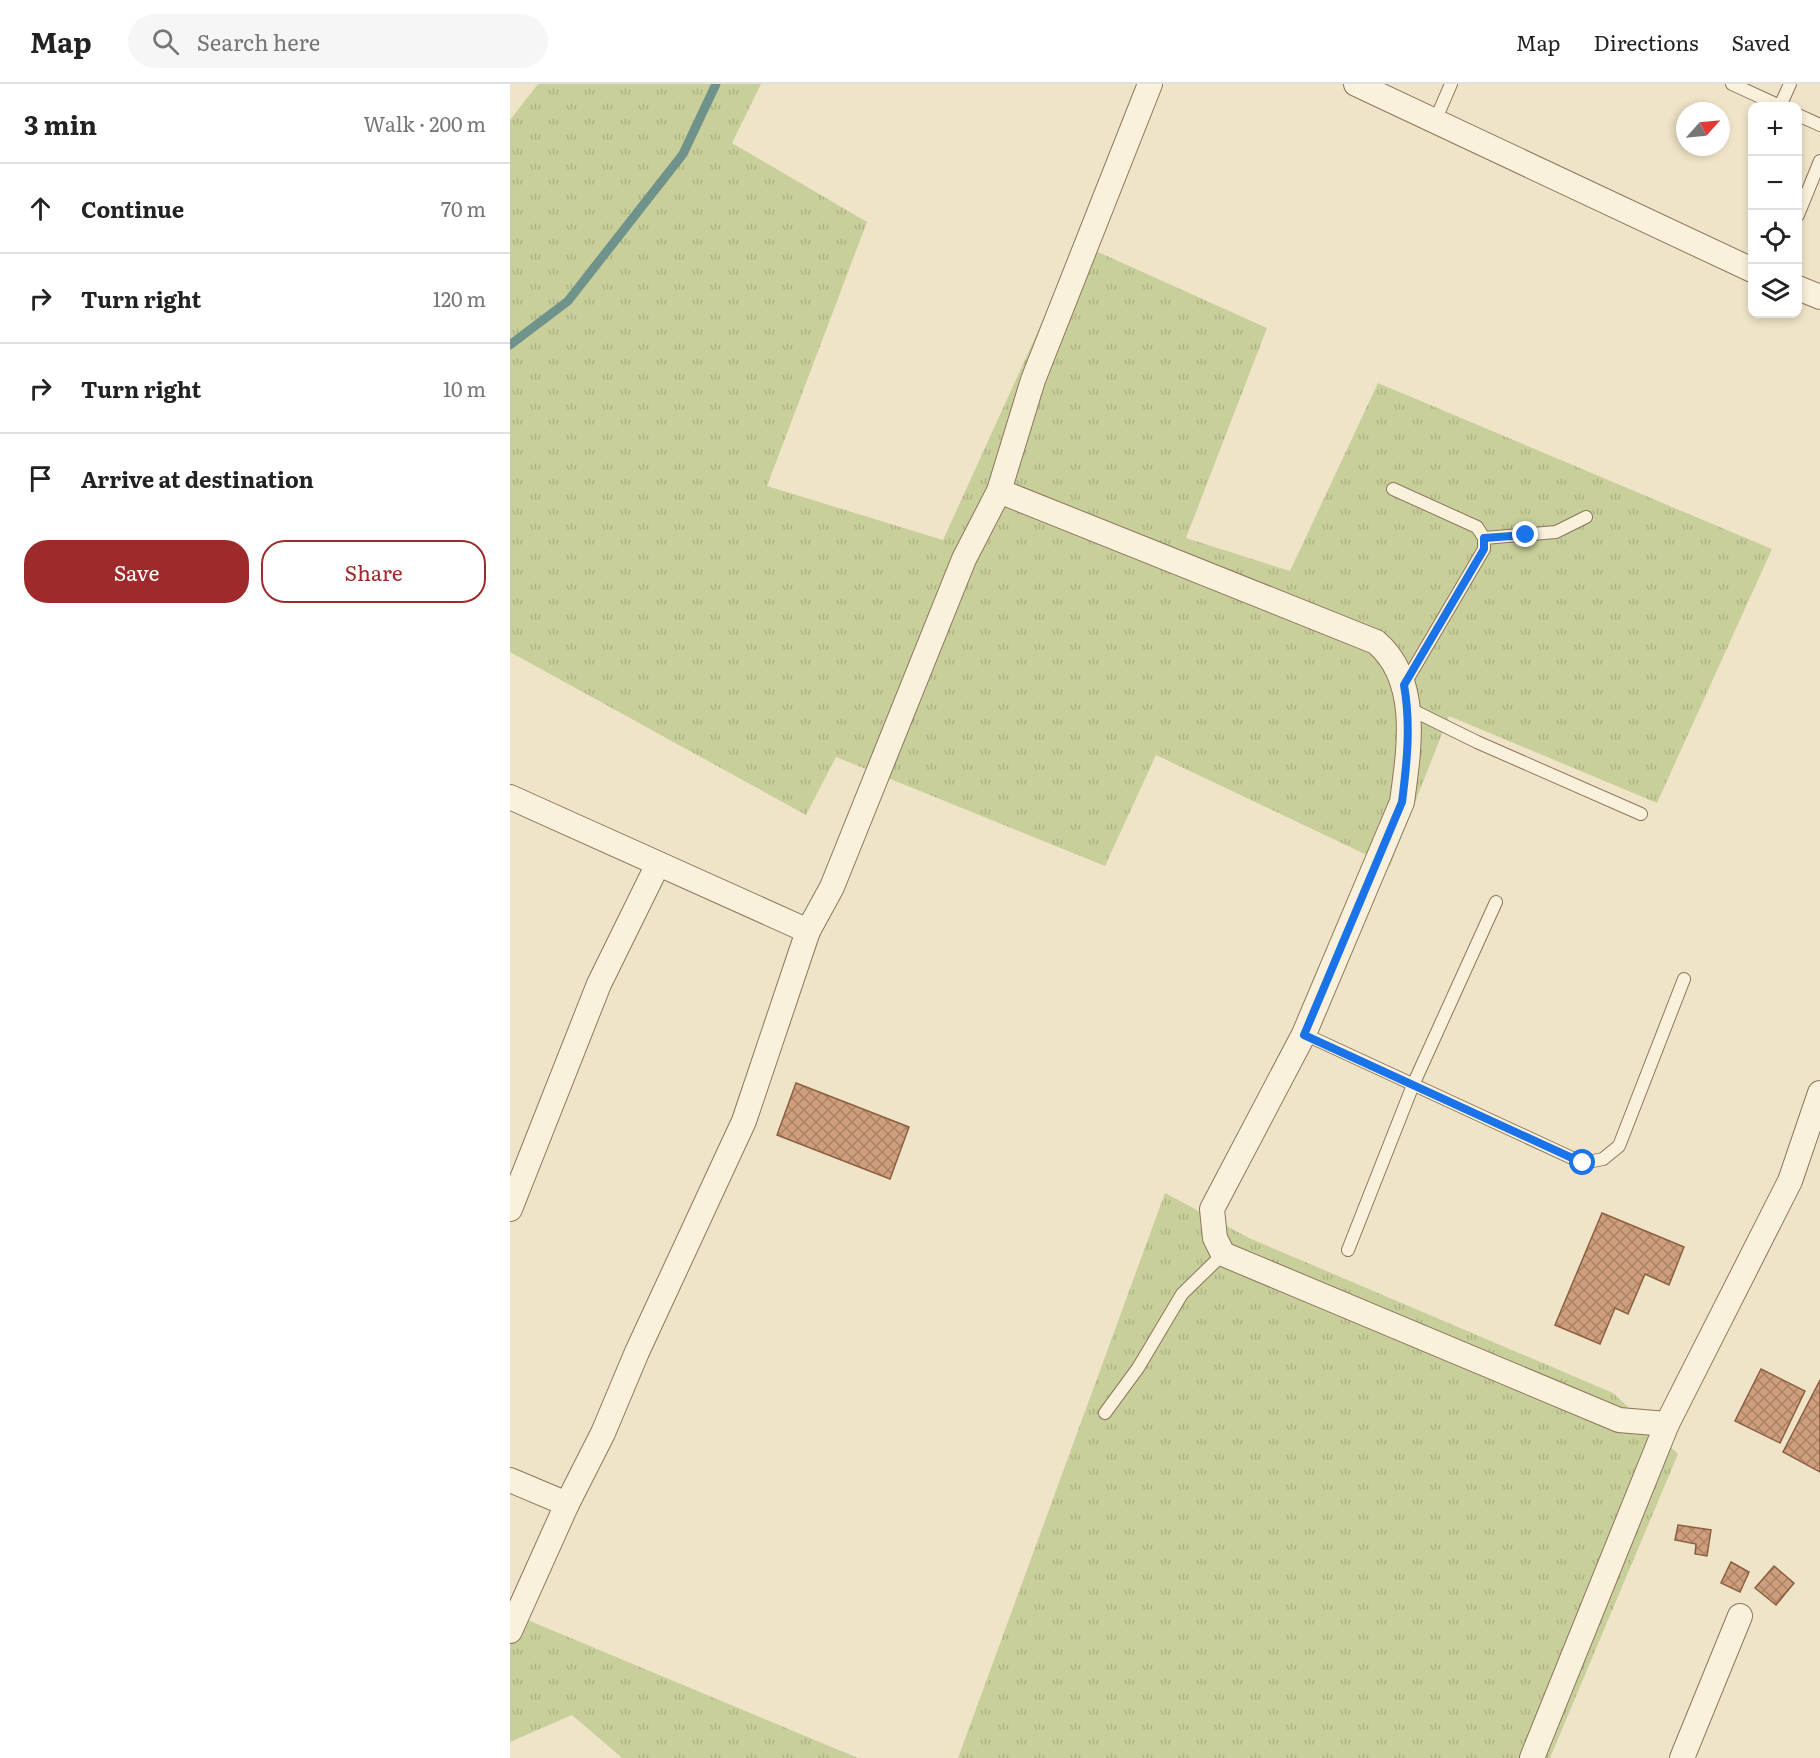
<!DOCTYPE html>
<meta charset="utf-8">
<style>
:root{--surface:#fff;--page:#f6f6f6;--text:#222;--muted:#767676;--line:#e0e0e0;--accent:#9e2a2b}
body{margin:0;font-family:Literata,serif;background:var(--page);color:var(--text)}
.controls{position:absolute;right:18px;top:18px;display:grid;overflow:hidden;border-radius:12px;box-shadow:0 3px 9px #0003}
.controls button{width:54px;height:54px;display:grid;place-items:center;padding:0;border:0;border-bottom:2px solid var(--line);background:var(--surface);color:var(--text);font:30px sans-serif}
.compass{position:absolute;left:1166px;top:18px;width:54px;height:54px;border-radius:50%;background:var(--surface);box-shadow:0 3px 9px #0003;rotate:63deg}
.stop{position:absolute;width:18px;height:18px;margin:-14px;border:4px solid #1a73e8;border-radius:50%;background:#fff}
.stop.end{background:#1a73e8;border-color:#fff;box-shadow:0 2px 6px #0008}
.list{margin:0;padding:0;list-style:none}
h2{display:flex;justify-content:space-between;align-items:center;height:78px;margin:0;padding:0 24px;font-size:26px}
h2 small{font-size:20px;font-weight:400;color:var(--muted)}
.list li{display:grid;grid-template-columns:39px 1fr auto;gap:18px;align-items:center;box-sizing:border-box;height:90px;padding:0 24px;border-top:2px solid var(--line)}
.list b{display:block;font-size:22px;white-space:nowrap}
.list em{font-size:20px;font-style:normal;color:var(--muted)}
.actions{display:flex;gap:12px;padding:18px 24px}
.actions a{flex:1;padding:14px 0;border:2px solid var(--accent);border-radius:24px;text-align:center;font-size:21px;color:var(--accent)}
.actions .main{background:var(--accent);color:#fff}
.icon{flex:none;width:33px;height:33px;fill:none;stroke:currentColor;stroke-width:2;stroke-linecap:round;stroke-linejoin:round}
.map{position:relative;flex:none;width:1310px;height:1674px;overflow:hidden}
header{display:flex;align-items:center;gap:36px;box-sizing:border-box;height:84px;padding:0 30px;background:var(--surface);border-bottom:2px solid var(--line)}
header strong{font-size:28px}
nav{display:flex;gap:33px;margin-inline-start:auto;font-size:21px}
.search{width:420px;height:54px;background:var(--page);display:flex;align-items:center;gap:15px;box-sizing:border-box;padding:0 21px;border-radius:33px;color:var(--muted);font-size:22px}
main{display:flex}
aside{flex:1;background:var(--surface)}
.map>svg:first-child{display:block}
.grass{fill:url(#grass-tufts)}
.lines{fill:none;stroke-linecap:round;stroke-linejoin:round}
.stream{stroke:#6f938a;stroke-width:9}
.building{fill:url(#building-cross-hatch);stroke:#8d5f41;stroke-width:1.5}
.service-casing{stroke:#8d765c;stroke-width:14}
.minor-casing{stroke:#8d765c;stroke-width:26}
.service{stroke:#faf1dc;stroke-width:12}
.minor{stroke:#faf1dc;stroke-width:24}
.route{stroke:#1a73e8;stroke-width:8}
</style>
<header>
<strong>Map</strong>
<div class="search"><svg class="icon" aria-label="search" viewBox="0 0 24 24"><circle cx="10" cy="10" r="6"/><path d="M15 15l6 6"/></svg>Search here</div>
<nav><a>Map</a><a>Directions</a><a>Saved</a></nav>
</header>
<main>
<aside>
<h2>3 min<small>Walk · 200 m</small></h2>
<ul class="list">
<li><svg class="icon" aria-label="ahead" viewBox="0 0 24 24"><path d="M12 20V5M6 11l6-6 6 6"/></svg><div><b>Continue</b></div><em>70 m</em></li>
<li><svg class="icon" aria-label="right" viewBox="0 0 24 24"><path d="M7 20v-9h11M14 6l5 5-5 5"/></svg><div><b>Turn right</b></div><em>120 m</em></li>
<li><svg class="icon" aria-label="right" viewBox="0 0 24 24"><path d="M7 20v-9h11M14 6l5 5-5 5"/></svg><div><b>Turn right</b></div><em>10 m</em></li>
<li><svg class="icon" aria-label="arrive" viewBox="0 0 24 24"><path d="M6 21V4h12l-3 4 3 4H6"/></svg><div><b>Arrive at destination</b></div></li>
</ul>
<div class="actions"><a class="main">Save</a><a>Share</a></div>
</aside>
<div class="map">
<svg width="1310" height="1674" viewBox="0 0 1310 1674">
<defs>
<pattern id="grass-tufts" width="24" height="20" patternUnits="userSpaceOnUse" patternTransform="scale(1.5)"><rect width="24" height="20" fill="#c9cf9b"/><path d="M3 7l-1-3M5 7V3M7 7l1-3M15 17l-1-3M17 17v-4M19 17l1-3" fill="none" stroke="#aeb285"/></pattern>
<pattern id="building-cross-hatch" width="8" height="8" patternUnits="userSpaceOnUse" patternTransform="scale(1.5)"><rect width="8" height="8" fill="#cf9f7d"/><path d="M0 0l8 8M0 8l8-8" fill="none" stroke="#a98266"/></pattern>
</defs>
<rect width="100%" height="100%" fill="#f0e4c8"/>
<g class="grass">
<path d="M28,0H251L222,59L357,138L257,402L433,456L568,159L757,244L676,454L780,487L868,299L1262,465L1147,719L939,632L880,782L646,671L595,782L326,673L296,731L0,568V36Z"/>
<path d="M655,1109L739,1154L1103,1309L1168,1370L1040,1674H448Z"/>
<path d="M8,1532L348,1674H112L62,1631L0,1658V1552Z"/>
</g>
<g class="lines">
<path class="stream" d="M0,261L58,217L173,70L206,0"/>
</g>
<g class="building">
<path d="M286,999L399,1043L380,1095L267,1051Z"/>
<path d="M1092,1129L1174,1163L1159,1201L1135,1190L1118,1230L1105,1224L1090,1260L1045,1241Z"/>
<path d="M1251,1285L1295,1307L1270,1359L1225,1337Z"/>
<path d="M1310,1296V1388L1273,1368Z"/>
<path d="M1168,1441L1201,1446L1197,1472L1185,1470L1186,1460L1165,1456Z"/>
<path d="M1221,1478L1239,1488L1230,1508L1211,1499Z"/>
<path d="M1264,1482L1284,1499L1266,1521L1245,1504Z"/>
</g>
<g class="lines">
<g class="service-casing">
<g id="service">
<path d="M1222,0L1270,22"/>
<path d="M1270,22L1280,0"/>
<path d="M1288,31L1310,41"/>
<path d="M925,37L941,0"/>
<path d="M1288,131L1310,77"/>
<path d="M883,405L967,443L974,454V465L894,601"/>
<path d="M974,454L1046,448L1076,433"/>
<path d="M898,624L967,658L1131,730"/>
<path d="M794,950L1073,1079L1093,1075L1109,1062L1174,895"/>
<path d="M838,1166L903,1001L986,818"/>
<path d="M595,1329L628,1284L672,1210L713,1170"/>
</g>
</g>
<g class="minor-casing">
<g id="minor">
<path d="M846,0L1242,186"/>
<path d="M1288,204L1310,213"/>
<path d="M489,407L866,558C911,596 899,666 892,718L794,950L702,1125L705,1154L713,1170L1109,1336L1157,1340L1280,1097L1310,1009"/>
<path d="M0,713L298,847"/>
<path d="M0,1125L89,900L148,780"/>
<path d="M0,1396L57,1420L0,1547"/>
<path d="M57,1420L93,1349L127,1268L234,1037L298,847L322,803L454,475L489,407L523,296L640,0"/>
<path d="M1022,1674L1157,1340"/>
<path d="M1172,1674L1230,1532"/>
</g>
</g>
<use href="#service" class="service"/>
<use href="#minor" class="minor"/>
</g>
<g class="lines">
<path class="route" d="M1016,451L974,454V465L894,601C901,640 897,679 892,718L794,951L1073,1079"/>
</g>
</svg>
<div class="controls">
<button>+</button>
<button>−</button>
<button><svg class="icon" aria-label="locate" viewBox="0 0 24 24"><circle cx="12" cy="12" r="6"/><path d="M12 2v4M12 18v4M2 12h4M18 12h4"/></svg></button>
<button><svg class="icon" aria-label="layers" viewBox="0 0 24 24"><path d="M12 4l9 5-9 5-9-5zM3 14l9 5 9-5"/></svg></button>
</div>
<svg class="compass" viewBox="-18 -18 36 36"><path d="M0-13l5 13h-10z" fill="#e53935"/><path d="M0 13l5-13h-10z" fill="#767676"/></svg>
<div class="stop" style="left:1073px;top:1079px"></div>
<div class="stop end" style="left:1016px;top:451px"></div>
</div>
</main>
